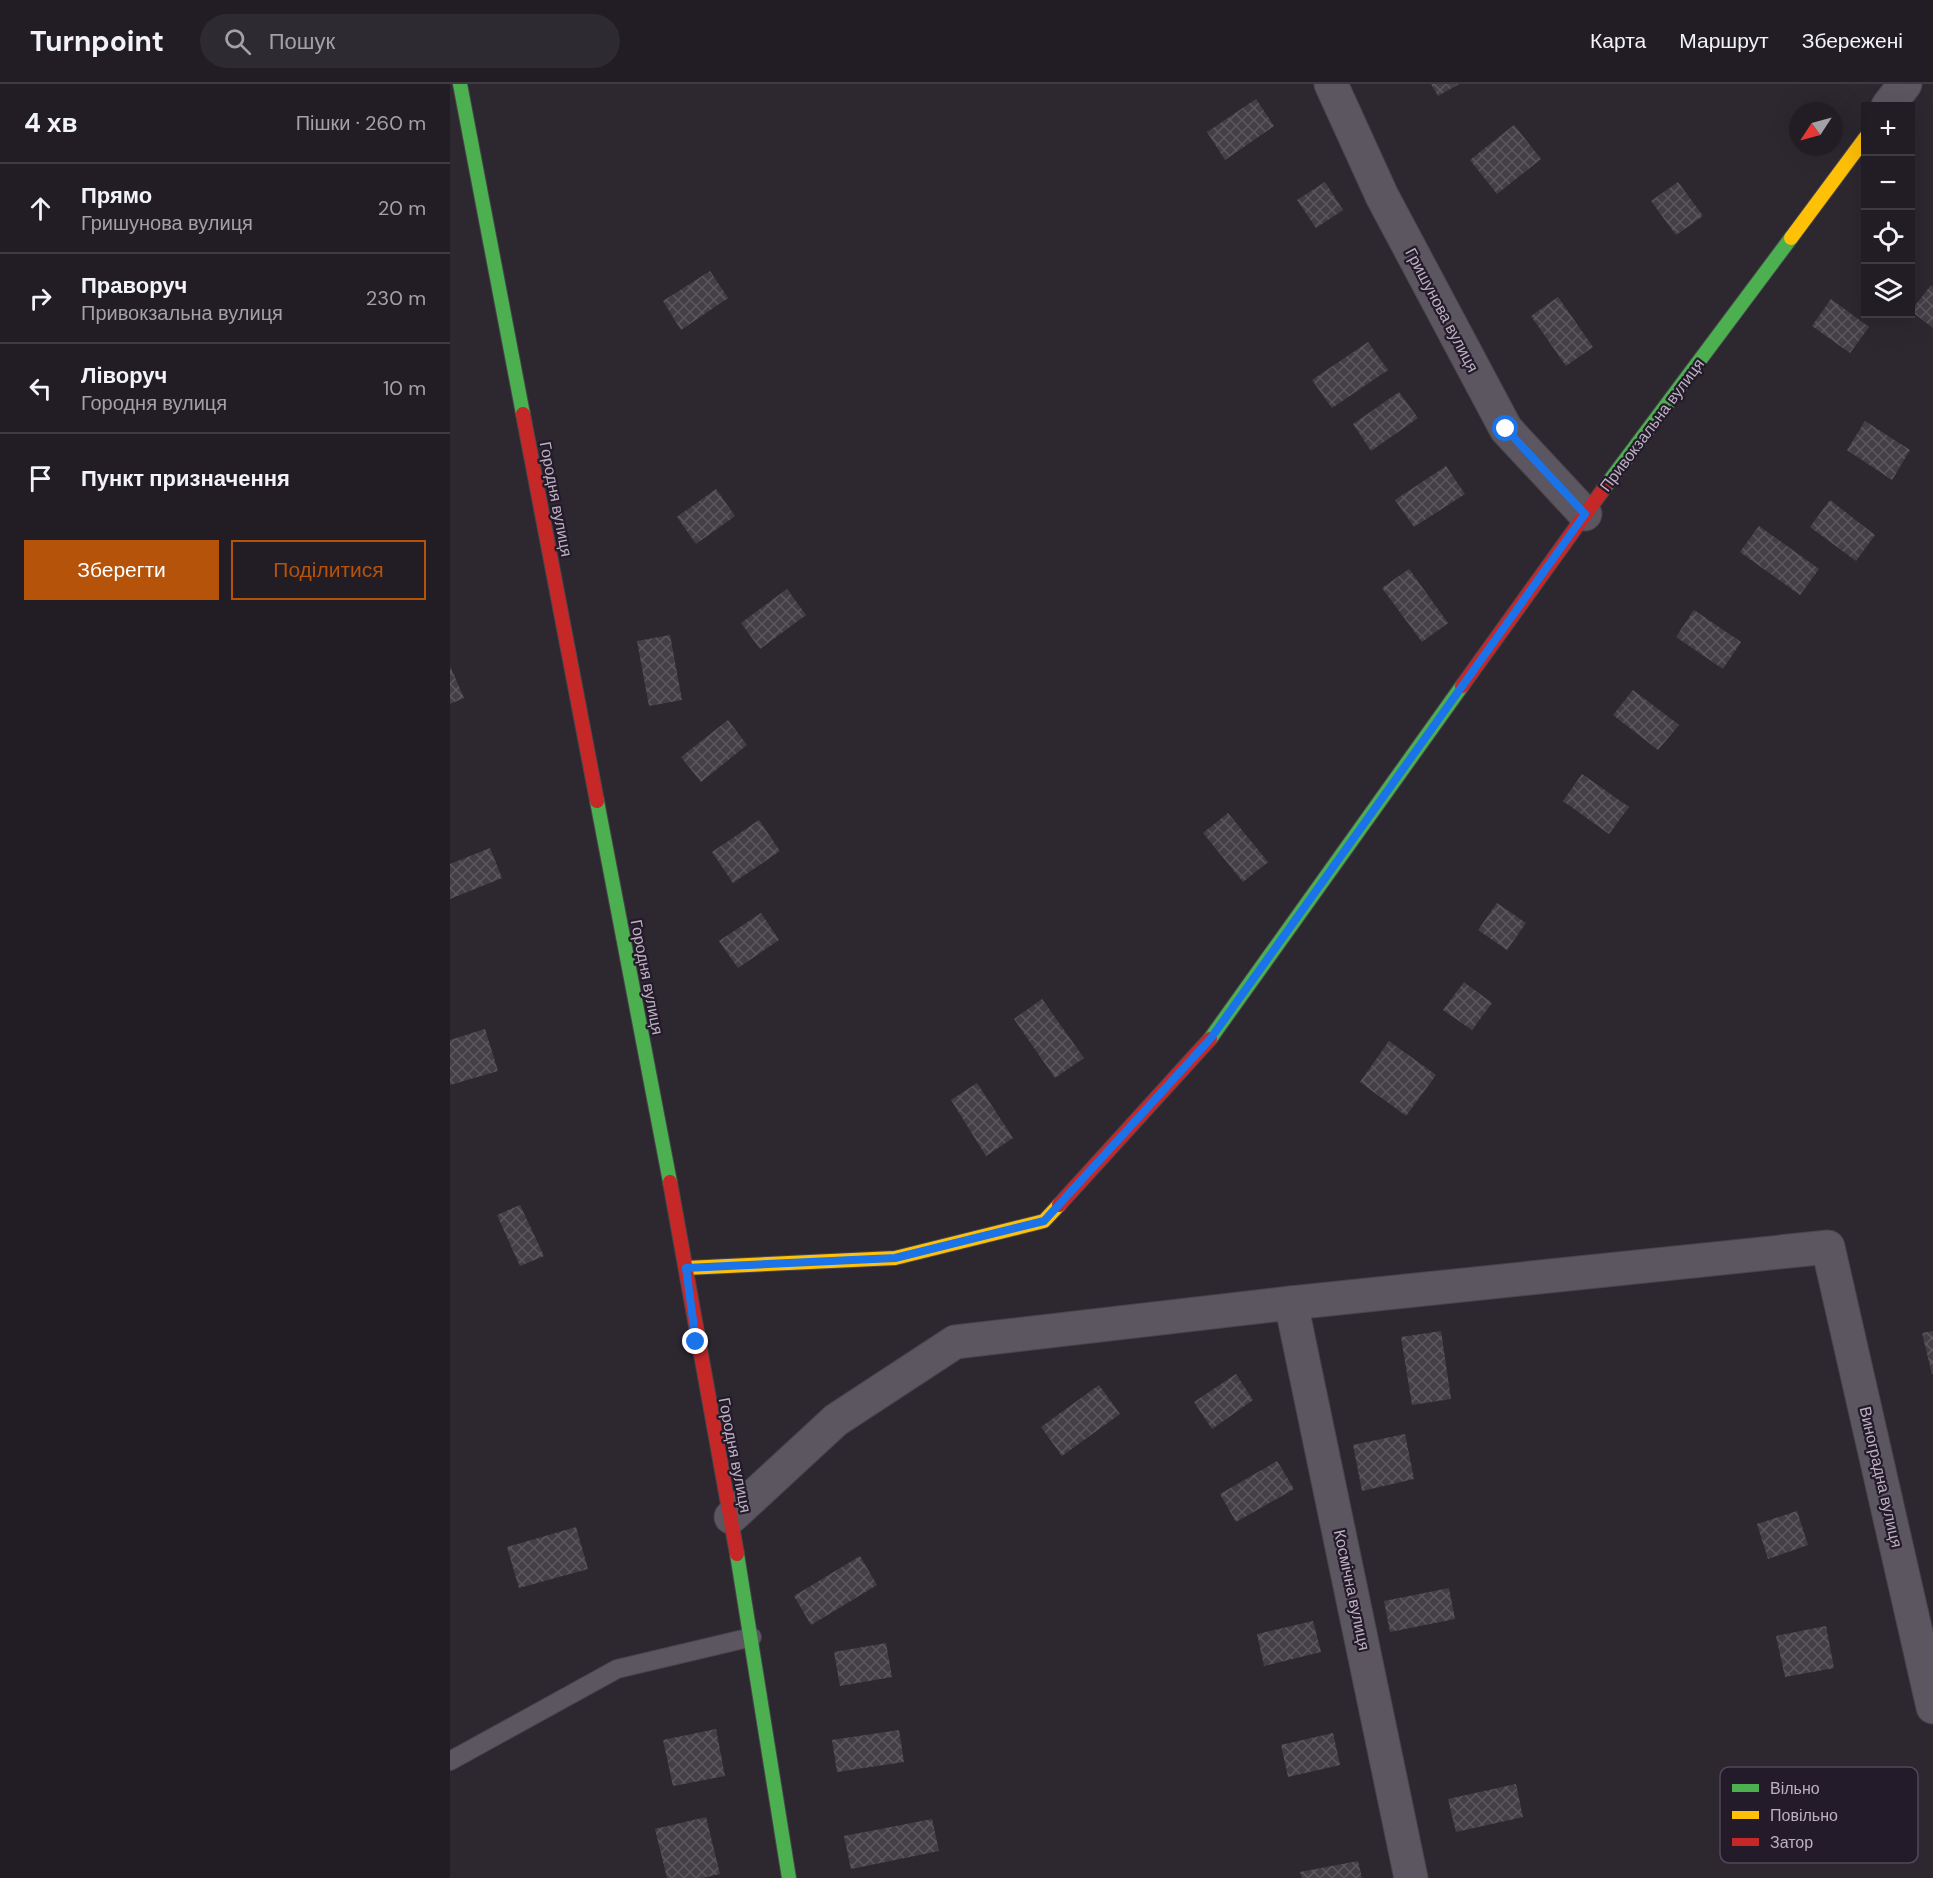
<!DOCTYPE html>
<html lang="uk">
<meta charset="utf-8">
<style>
:root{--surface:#221d24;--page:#2e2a31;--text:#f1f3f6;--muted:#a2a2a6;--line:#3f3b41;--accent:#b45309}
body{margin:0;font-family:"DM Sans",sans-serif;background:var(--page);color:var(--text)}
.controls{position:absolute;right:18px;top:18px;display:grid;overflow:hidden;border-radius:0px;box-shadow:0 6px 24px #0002}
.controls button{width:54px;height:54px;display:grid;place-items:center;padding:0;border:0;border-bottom:2px solid var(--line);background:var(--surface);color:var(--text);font:30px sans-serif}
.compass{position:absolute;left:1339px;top:18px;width:54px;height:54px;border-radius:50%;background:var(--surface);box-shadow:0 6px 24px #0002;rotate:234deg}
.stop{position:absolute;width:18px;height:18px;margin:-14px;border:4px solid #1a73e8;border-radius:50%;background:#fff}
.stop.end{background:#1a73e8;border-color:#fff;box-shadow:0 2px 6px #0008}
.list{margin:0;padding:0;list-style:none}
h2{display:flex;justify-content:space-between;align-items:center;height:78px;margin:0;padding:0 24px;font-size:26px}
h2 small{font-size:20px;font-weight:400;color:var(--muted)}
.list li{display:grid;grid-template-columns:39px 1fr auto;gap:18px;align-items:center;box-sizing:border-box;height:90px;padding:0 24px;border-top:2px solid var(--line)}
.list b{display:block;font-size:22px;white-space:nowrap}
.list p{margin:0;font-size:20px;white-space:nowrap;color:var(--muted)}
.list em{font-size:20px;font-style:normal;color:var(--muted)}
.actions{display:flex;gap:12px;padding:18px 24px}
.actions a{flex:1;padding:14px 0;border:2px solid var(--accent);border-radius:0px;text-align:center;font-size:21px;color:var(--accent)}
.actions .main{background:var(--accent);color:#fff}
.icon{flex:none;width:33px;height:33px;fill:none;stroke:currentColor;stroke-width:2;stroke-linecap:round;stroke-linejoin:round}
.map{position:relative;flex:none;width:1483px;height:1794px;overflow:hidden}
header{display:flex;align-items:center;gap:36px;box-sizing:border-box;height:84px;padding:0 30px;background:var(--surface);border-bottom:2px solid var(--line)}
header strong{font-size:28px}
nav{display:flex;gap:33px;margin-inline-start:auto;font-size:21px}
.search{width:420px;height:54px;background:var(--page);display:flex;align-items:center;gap:15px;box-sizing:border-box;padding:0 21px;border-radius:33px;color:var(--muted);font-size:22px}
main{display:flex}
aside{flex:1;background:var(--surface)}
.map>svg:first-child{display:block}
.building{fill:url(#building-cross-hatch)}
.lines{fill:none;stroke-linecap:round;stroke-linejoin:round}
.lane-casing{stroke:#48444b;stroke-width:20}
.street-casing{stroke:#48444b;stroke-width:35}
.fast-casing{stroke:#48444b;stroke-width:16}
.slow-casing{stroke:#48444b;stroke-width:16}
.jam-casing{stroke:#48444b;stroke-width:16}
.lane{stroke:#5b565f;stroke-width:18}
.street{stroke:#5b565f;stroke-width:33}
.fast{stroke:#4caf50;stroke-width:14}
.slow{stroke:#ffc107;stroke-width:14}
.jam{stroke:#c62828;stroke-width:14}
.route{stroke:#1a73e8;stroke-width:8}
.labels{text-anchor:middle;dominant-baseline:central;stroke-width:4.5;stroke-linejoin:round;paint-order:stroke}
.street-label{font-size:16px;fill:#bcb0c2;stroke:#241b2a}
.key{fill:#241b2a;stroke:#524858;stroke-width:1.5}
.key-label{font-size:16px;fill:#bcb0c2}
</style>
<header>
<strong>Turnpoint</strong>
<div class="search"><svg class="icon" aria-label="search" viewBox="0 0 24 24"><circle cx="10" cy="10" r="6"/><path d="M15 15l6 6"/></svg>Пошук</div>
<nav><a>Карта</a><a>Маршрут</a><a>Збережені</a></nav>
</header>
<main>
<aside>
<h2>4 хв<small>Пішки · 260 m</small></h2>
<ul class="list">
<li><svg class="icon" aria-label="ahead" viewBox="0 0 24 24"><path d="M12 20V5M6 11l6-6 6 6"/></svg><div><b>Прямо</b><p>Гришунова вулиця</p></div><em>20 m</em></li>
<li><svg class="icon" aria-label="right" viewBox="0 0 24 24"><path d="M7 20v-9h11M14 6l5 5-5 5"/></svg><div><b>Праворуч</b><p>Привокзальна вулиця</p></div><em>230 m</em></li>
<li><svg class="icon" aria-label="left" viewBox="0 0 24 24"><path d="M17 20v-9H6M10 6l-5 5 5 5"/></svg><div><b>Ліворуч</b><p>Городня вулиця</p></div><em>10 m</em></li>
<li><svg class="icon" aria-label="arrive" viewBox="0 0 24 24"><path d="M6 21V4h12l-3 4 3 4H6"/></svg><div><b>Пункт призначення</b></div></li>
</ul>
<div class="actions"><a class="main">Зберегти</a><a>Поділитися</a></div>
</aside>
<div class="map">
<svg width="1483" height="1794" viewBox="0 0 1483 1794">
<defs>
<pattern id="building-cross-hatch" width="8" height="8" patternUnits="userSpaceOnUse" patternTransform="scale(1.5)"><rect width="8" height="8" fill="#443e46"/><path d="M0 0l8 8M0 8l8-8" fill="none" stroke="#5d575f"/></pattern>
</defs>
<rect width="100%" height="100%" fill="#2d2730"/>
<g class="building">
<path d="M981,0H1009L988,12Z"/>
<path d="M806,15L824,42L775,76L757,48Z"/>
<path d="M1064,41L1091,75L1047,110L1020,76Z"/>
<path d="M875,98L893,126L866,144L847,116Z"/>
<path d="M1228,98L1253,132L1226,151L1201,117Z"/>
<path d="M260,187L278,214L231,246L213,217Z"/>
<path d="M1481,201L1483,203V244L1461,227Z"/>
<path d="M1108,213L1143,263L1116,282L1081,232Z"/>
<path d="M1381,215L1419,243L1400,269L1362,242Z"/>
<path d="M918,258L938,286L882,324L862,296Z"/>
<path d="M949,308L968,334L921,367L903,340Z"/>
<path d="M1415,337L1460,366L1442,396L1397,366Z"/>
<path d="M996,382L1015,410L964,443L945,416Z"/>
<path d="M266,405L285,432L246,460L227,433Z"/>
<path d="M1380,416L1425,451L1406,477L1360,443Z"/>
<path d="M1309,442L1369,485L1350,511L1290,468Z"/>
<path d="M959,485L998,539L972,558L932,504Z"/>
<path d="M337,505L356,531L310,565L291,539Z"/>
<path d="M1244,526L1291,558L1273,585L1226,553Z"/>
<path d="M220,551L232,616L199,622L187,557Z"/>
<path d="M0,582L14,614L0,620Z"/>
<path d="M1183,606L1229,641L1208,666L1163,631Z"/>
<path d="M278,636L297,661L251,698L231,673Z"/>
<path d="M1132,690L1179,723L1159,750L1113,717Z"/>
<path d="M778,729L818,778L793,798L753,749Z"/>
<path d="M309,736L330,767L283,799L262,768Z"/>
<path d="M40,764L52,794L0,815V780Z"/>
<path d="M1047,819L1076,839L1057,866L1028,846Z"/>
<path d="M311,829L329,856L288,884L269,857Z"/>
<path d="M1014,898L1042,919L1022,946L993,926Z"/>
<path d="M592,915L634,974L605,994L564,935Z"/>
<path d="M35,945L48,987L0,1001V956Z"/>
<path d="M939,957L986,991L956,1032L910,998Z"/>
<path d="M527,999L563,1054L536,1072L501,1016Z"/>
<path d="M70,1121L94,1172L70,1182L47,1131Z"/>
<path d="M991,1247L1001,1315L962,1321L951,1253Z"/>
<path d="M1483,1247V1289L1482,1290L1472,1249Z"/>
<path d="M786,1290L803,1316L762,1345L744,1318Z"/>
<path d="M649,1301L670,1330L612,1372L591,1343Z"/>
<path d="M955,1350L964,1395L912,1407L903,1361Z"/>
<path d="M827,1377L844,1405L786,1438L770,1410Z"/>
<path d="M1347,1427L1358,1461L1318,1475L1307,1440Z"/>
<path d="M126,1443L138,1485L69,1504L57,1463Z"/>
<path d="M410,1472L427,1501L361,1541L344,1512Z"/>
<path d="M999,1504L1005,1535L940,1548L934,1517Z"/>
<path d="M863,1537L871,1568L814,1582L807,1550Z"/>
<path d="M1376,1542L1384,1584L1335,1593L1326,1552Z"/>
<path d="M436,1559L442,1593L390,1602L384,1568Z"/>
<path d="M266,1645L275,1692L223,1702L213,1656Z"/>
<path d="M449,1646L454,1678L387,1688L382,1656Z"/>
<path d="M883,1649L890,1681L838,1693L831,1661Z"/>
<path d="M1066,1700L1073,1733L1006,1748L998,1715Z"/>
<path d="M256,1733L270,1790L252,1794H217L205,1745Z"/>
<path d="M482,1735L489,1767L401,1785L394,1752Z"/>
<path d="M908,1777L912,1794H852L850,1788Z"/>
</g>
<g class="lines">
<g class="lane-casing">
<path id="lane" d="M0,1677L167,1585L302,1553"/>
</g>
<g class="street-casing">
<g id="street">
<path d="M881,0L932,112L1056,345L1135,430"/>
<path d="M1438,22L1455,0"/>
<path d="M841,1219L961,1794"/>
<path d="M281,1433L386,1336L505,1258L841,1219L1378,1163L1483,1623"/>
</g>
</g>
<g class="fast-casing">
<g id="fast">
<path d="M10,0L73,330"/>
<path d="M1155,403L1341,154"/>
<path d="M147,717L220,1098"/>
<path d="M760,955L1012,602"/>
<path d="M287,1470L339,1794"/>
</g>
</g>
<g class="slow-casing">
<g id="slow">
<path d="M1341,154L1416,53"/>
<path d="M236,1184L445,1174L594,1137L609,1121"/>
</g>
</g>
<g class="jam-casing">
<g id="jam">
<path d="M73,330L147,717"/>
<path d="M1012,602L1155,403"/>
<path d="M220,1098L287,1470"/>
<path d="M609,1121L760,955"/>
</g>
</g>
<use href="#lane" class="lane"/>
<use href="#street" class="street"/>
<use href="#fast" class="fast"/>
<use href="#slow" class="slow"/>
<use href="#jam" class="jam"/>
</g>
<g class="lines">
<path class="route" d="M246,1258L236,1184L445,1174L594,1137L761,954L1135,430L1056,345"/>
</g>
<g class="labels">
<g class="street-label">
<text transform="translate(992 226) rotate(62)">Гришунова вулиця</text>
<text transform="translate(1202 341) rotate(-53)">Привокзальна вулиця</text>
<text transform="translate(106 415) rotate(79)">Городня вулиця</text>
<text transform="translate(197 893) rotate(79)">Городня вулиця</text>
<text transform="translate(285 1371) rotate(79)">Городня вулиця</text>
<text transform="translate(1431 1393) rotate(77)">Виноградна вулиця</text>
<text transform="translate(902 1506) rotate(78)">Космічна вулиця</text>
</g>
</g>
<rect x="1270" y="1683" width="198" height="96" rx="9" class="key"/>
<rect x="1282" y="1700" width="27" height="8" fill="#4caf50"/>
<rect x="1282" y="1727" width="27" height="8" fill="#ffc107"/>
<rect x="1282" y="1754" width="27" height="8" fill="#c62828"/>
<g class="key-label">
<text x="1320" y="1710">Вільно</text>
<text x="1320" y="1737">Повільно</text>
<text x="1320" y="1764">Затор</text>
</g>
</svg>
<div class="controls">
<button>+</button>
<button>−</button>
<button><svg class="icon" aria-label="locate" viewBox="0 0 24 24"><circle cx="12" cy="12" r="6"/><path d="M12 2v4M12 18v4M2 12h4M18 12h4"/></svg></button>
<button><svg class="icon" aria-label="layers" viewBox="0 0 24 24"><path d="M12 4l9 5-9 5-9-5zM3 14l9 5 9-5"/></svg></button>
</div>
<svg class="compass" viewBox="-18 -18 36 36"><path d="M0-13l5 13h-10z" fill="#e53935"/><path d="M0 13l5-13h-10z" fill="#a2a2a6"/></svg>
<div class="stop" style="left:1056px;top:345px"></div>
<div class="stop end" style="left:246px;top:1258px"></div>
</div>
</main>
